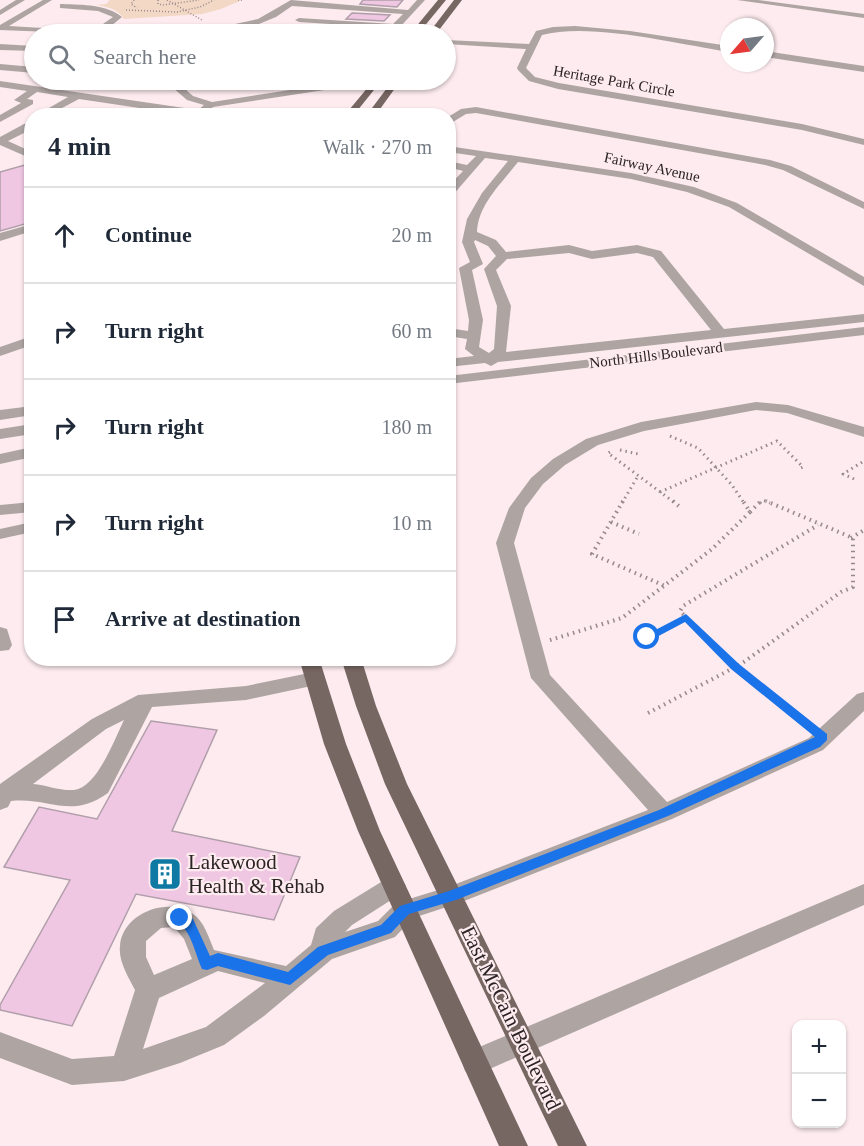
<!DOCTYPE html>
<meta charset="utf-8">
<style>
:root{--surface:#fff;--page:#f2f2f3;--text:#1f2937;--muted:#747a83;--line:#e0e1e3}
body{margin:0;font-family:Georgia,serif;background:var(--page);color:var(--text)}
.controls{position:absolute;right:18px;bottom:18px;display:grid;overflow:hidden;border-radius:12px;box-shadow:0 2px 4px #0004}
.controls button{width:54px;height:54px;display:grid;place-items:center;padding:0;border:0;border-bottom:2px solid var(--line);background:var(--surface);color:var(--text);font:30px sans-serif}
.compass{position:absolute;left:720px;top:18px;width:54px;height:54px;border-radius:50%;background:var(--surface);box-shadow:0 2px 4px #0004;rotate:242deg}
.stop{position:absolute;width:18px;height:18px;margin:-14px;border:4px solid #1a73e8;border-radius:50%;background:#fff}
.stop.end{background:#1a73e8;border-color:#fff;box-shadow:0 2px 6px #0008}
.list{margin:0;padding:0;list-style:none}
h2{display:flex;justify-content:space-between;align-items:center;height:78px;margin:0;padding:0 24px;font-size:26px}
h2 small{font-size:20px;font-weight:400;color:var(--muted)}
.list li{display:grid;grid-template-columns:39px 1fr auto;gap:18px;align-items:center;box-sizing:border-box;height:96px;padding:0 24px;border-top:2px solid var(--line)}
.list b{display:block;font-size:22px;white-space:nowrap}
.list em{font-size:20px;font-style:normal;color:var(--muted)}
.icon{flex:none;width:33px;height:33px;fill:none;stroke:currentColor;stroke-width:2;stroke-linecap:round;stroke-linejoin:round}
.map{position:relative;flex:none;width:864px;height:1146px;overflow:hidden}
.search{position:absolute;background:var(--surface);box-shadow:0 2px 4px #0004;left:24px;top:24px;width:432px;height:66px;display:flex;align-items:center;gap:15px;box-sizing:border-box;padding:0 21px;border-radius:33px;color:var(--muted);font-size:22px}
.panel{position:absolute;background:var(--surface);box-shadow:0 2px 4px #0004;left:24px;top:108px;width:432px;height:558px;border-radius:24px}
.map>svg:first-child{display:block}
.green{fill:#f3d8c5}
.building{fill:#f0c7e3;stroke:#b09faa;stroke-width:1.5}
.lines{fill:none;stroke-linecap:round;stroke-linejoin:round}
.path-far2{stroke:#96898c;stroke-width:1.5;stroke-dasharray:1 2;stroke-linecap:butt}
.path-far1{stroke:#96898c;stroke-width:3;stroke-dasharray:1.5 4;stroke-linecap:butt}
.path{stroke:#96898c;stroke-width:4;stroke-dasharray:1.5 4.5;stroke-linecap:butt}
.minor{fill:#aea5a3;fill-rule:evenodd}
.major{fill:#776763;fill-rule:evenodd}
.route{fill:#1a73e8}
.labels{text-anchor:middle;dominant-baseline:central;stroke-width:4.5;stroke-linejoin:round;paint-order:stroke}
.far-street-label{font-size:15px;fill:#2b2324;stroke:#fdebef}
.near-poi-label{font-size:21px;fill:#2b2324;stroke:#fdebef;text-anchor:start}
.near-street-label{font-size:21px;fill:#2b2324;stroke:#fdebef}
</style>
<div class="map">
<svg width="864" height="1146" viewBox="0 0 864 1146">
<rect width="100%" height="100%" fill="#fdebef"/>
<path class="green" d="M110,0H242L221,9L202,14L124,19C118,9 108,7 97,5L106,4Z"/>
<g class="building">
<path d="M363,0H403L397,7L360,4Z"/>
<path d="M352,13L390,15L384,21L346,19Z"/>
<path d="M32,163V222L0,231V172Z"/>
<path d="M151,721L217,730L172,831L300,857L274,920L136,894L72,1026L0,1010V1005L70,880L4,867L39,807L97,819Z"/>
</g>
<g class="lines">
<g class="path-far2">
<path d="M134,0L131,4L137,8"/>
<path d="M158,0V4L163,5L199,0"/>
<path d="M167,0L202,20"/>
<path d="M238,0H242"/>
<path d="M126,10L177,12L200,7L214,0"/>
</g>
<g class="path-far1">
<path d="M670,436L698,448L732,485L744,503"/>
<path d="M620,450L638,454"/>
<path d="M610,452L608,453L675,503"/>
<path d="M854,479L843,474L864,461"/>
<path d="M660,492L777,441L803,467L801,468"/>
<path d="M622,503L638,476"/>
<path d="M760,503L763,500L770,503"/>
</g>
<g class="path">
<path d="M623,501L592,554L665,586"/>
<path d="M673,501L680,507"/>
<path d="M750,512L761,501"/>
<path d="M611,522L639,534"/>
<path d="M851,538L864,530"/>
<path d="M550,640L622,618L712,549L750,512L743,501"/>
<path d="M656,643L647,637L686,617"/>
<path d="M648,713L741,664L841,592L853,587V538L766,501"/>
<path d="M808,727L735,667L680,611L683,606L818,525"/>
</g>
<g class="minor">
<path d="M16,0H25L0,15V10Z"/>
<path d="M43,0H52L9,26L93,31L113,17L98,11L60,8V4H63C83,5 106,4 122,17L101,34L0,30V25Z"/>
<path d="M291,0L408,10L417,0H425L400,27L393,28L299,22L295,20L299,18L393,24L403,14L292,6L276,17L254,26L278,34H267L245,28L212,34H189L258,19Z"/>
<path d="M737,0H758L864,14V18Z"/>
<path d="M575,26L630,31L729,46V52C678,44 590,22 542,35L526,68L535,77L559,83L802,124L864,139V145L802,130L558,89L529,81L518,70L517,68L526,49L446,44V40L529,44L536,31L553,27Z"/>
<path d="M0,44L34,46V51L0,50Z"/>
<path d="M765,51L864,66V72L765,57Z"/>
<path d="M0,64L34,67V73L0,70Z"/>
<path d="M83,80H157C145,88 104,83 87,83Z"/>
<path d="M211,80H231L227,83L185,89L193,96L212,102L356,80H377L380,82L376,85H357L213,107L208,112L220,116H193L79,99L47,116H35L68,97L37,92L27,99L33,100V104L0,122V115L21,103L14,100L27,91L0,87V81L198,110L204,105L187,100L172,87L177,84Z"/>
<path d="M476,107L770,160L791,166L864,202V209L783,170L765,165L476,113L466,114L448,125V117L461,109Z"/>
<path d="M32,123V129L8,141L32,152V159L0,145V137L24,124Z"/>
<path d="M448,146L631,173L694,187L737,203L864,277V286L729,207L687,192L631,179L518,162C502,183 478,204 477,232L496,240L506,252L569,245L592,251L637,245L661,251L724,329L864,314V322L498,362L491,366L485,363L448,367V359L474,356L465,349L467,339L448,336V328L468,331L469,320L459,268L470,262L462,242L467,219L482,193L508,161L485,158L452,196L448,197V187L463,171L448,167V161L467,165L476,156L448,152ZM475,240L488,246L496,256L484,269L497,306L494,349L489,353L479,347L483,320L472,270L483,264L474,242ZM569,253L592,259L637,253L653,257L711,330L506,352L511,306L496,270L507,259Z"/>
<path d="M32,224V231L0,241V233Z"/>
<path d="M864,327V335L448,384V376Z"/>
<path d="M32,336V345L0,356V347Z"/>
<path d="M756,402L788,405L864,427V437L787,413L756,410L644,431L598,445L565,465L543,484L525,508L514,543L550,675L667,802L809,738L857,694L864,692V711L823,750L672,819L459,903L413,918L395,937L332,959L264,1016L224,1045L180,1063L124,1081L72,1085L0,1058V1032L72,1059L114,1056L135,990C129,978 118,961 120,946C122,914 167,896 193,914C204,921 209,938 214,950L286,966L311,945L316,928L334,911L386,879L394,876L402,879L406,886L402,893L352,925L345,932L378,921L396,903L448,887L648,810L531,678L496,543L509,508L531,478L553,459L586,439L641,422ZM174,927L184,939L192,959L154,975L146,957V941L161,928ZM218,971L265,983L206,1027L143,1049L159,998Z"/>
<path d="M32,406V415L0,420V410Z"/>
<path d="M32,424V434L0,439V429Z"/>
<path d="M32,447V457L0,464V454Z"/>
<path d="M32,502V512L0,515V505Z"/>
<path d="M32,522V532L0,539V529Z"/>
<path d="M0,627L7,629L12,645L9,650L0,651Z"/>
<path d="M314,672L321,674L324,679L321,684L246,700L152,707L108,793C70,820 51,797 11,801L8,807L0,810V784L92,719L138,695L246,686ZM124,720C115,738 97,788 74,790C60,791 46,785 33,784L106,729Z"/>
<path d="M864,884V905L485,1071L475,1075L465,1071L462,1062L465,1053Z"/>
</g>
<g class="major">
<path d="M438,0H446L418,34H410Z"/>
<path d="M454,0H462L436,34H428Z"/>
<path d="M374,80H382L353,116H344Z"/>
<path d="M393,80H401L375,116H366Z"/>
<path d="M299,658H319L346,744L380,831L528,1146H499L358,831L324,744Z"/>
<path d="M341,658H361L376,706L407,784L587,1146H558L385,784L356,706Z"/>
</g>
</g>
<path class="route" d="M686,614L739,664L827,734V740L820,747L668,816L456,900L409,914L391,933L328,955L290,985L218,966L207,970L202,969C196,956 193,939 184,928C180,924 176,923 174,918L176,914L180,912L193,919L210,956L218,953L288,972L318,947L381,925L400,906L449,891L659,810L815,737L731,669L685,622L651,640H644L642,637Z"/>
<defs>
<g id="building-square" transform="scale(1.725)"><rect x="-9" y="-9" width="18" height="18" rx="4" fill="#0e79a3" stroke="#fdebef"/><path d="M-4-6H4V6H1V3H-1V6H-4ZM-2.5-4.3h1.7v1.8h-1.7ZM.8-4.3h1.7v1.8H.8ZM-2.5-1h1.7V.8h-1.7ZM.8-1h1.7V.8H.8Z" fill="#fff"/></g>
</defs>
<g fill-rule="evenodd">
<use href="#building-square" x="165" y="874"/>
</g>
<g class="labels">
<g class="far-street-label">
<text transform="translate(614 81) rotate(10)">Heritage Park Circle</text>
<text transform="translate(652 167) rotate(12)">Fairway Avenue</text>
<text transform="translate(656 355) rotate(-7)">North Hills Boulevard</text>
</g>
<g class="near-poi-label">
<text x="188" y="862">Lakewood<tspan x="188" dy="24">Health &amp; Rehab</tspan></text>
</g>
<g class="near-street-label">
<text transform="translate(511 1018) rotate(64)">East McCain Boulevard</text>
</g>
</g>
</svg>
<div class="controls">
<button>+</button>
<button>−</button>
</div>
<svg class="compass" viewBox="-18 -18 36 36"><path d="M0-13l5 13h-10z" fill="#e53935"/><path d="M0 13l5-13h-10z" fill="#747a83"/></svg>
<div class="stop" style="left:647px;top:637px"></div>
<div class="stop end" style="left:180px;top:918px"></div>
<div class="search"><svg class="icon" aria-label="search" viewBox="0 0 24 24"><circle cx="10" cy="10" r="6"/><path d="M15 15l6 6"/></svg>Search here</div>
<section class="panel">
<h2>4 min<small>Walk · 270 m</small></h2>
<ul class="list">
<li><svg class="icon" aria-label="ahead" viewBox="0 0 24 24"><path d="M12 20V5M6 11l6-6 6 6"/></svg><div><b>Continue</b></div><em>20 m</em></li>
<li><svg class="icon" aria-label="right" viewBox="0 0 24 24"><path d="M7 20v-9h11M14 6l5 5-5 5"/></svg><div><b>Turn right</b></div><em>60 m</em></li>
<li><svg class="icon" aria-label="right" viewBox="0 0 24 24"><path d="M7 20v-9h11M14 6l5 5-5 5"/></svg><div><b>Turn right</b></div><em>180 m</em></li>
<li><svg class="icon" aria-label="right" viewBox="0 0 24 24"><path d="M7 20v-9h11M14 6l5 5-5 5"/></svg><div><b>Turn right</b></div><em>10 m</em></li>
<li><svg class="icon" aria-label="arrive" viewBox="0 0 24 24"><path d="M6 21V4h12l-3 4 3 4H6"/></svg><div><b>Arrive at destination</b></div></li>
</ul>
</section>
</div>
